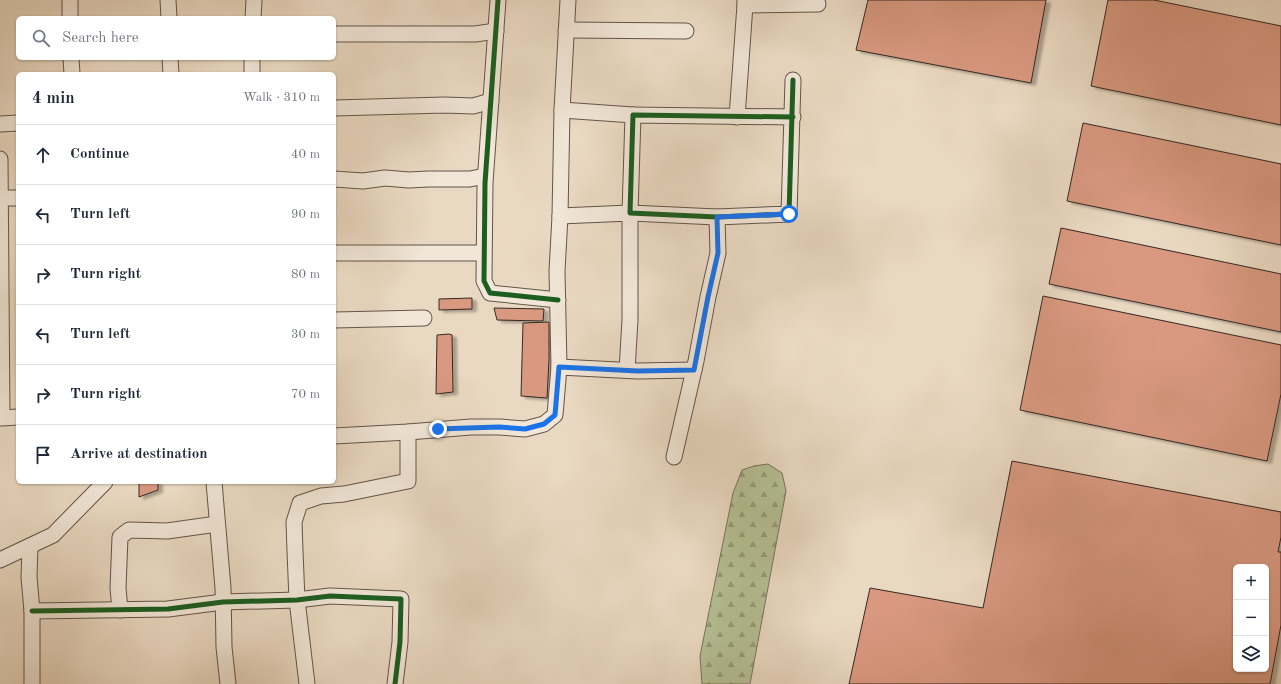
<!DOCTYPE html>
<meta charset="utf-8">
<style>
:root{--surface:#fff;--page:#f6f6f7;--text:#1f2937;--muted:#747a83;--line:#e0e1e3}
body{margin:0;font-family:"Old Standard TT",serif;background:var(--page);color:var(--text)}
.controls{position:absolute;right:12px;bottom:12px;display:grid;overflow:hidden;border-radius:6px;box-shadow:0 1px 3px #0004}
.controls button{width:36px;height:36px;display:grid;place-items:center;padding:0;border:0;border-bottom:1px solid var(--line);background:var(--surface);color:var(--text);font:20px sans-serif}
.stop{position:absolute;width:12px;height:12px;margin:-9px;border:3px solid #1a73e8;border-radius:50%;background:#fff}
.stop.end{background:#1a73e8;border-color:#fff;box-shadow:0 1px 4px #0008}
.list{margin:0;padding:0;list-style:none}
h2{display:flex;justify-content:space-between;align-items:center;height:52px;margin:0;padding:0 16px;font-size:17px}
h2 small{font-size:13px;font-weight:400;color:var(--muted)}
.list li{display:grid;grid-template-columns:26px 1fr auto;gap:12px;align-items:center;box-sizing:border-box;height:60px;padding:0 16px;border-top:1px solid var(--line)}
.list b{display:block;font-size:15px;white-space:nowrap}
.list em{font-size:13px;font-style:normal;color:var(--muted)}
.icon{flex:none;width:22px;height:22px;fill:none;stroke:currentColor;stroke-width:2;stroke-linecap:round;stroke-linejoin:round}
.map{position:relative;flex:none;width:1281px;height:684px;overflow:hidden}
.search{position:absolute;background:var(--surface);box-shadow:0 1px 3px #0004;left:16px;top:16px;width:320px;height:44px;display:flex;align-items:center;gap:10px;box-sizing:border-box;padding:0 14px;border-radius:6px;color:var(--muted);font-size:15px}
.panel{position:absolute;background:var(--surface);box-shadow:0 1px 3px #0004;left:16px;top:72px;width:320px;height:412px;border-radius:6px}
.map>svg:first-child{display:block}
.forest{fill:url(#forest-firs);stroke:#76745c}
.building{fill:#d99981;stroke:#362922;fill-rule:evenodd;filter:url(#shadow)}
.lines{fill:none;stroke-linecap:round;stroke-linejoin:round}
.minor-casing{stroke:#63554a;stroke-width:17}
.minor{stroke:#f1e6d7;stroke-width:15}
.cycleway-casing{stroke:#f1e6d7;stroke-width:8}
.cycleway{stroke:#1b5e20;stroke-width:5}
.route{stroke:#1a73e8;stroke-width:5}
</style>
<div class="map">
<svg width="1281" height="684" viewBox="0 0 1281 684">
<defs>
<pattern id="forest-firs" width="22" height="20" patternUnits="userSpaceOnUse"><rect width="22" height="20" fill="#b5c095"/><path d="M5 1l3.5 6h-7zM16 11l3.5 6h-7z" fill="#949c79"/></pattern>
<filter id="shadow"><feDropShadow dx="4.5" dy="2.5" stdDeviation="1" flood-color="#0004"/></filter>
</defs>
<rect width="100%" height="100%" fill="#ead9c2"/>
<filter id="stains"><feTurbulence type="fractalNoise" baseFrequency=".005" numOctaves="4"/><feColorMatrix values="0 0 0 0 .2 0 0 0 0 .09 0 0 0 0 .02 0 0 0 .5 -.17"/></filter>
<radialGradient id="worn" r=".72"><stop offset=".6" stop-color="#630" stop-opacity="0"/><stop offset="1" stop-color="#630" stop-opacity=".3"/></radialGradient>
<path class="forest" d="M768,464L782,473L786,491L750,684H702L700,656L733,493L742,470L754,466Z"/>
<g class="building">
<path d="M868,0H1046L1031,83L856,50Z"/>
<path d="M1108,0H1154L1281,26V125L1091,86Z"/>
<path d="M1083,123L1281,164V245L1067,201Z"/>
<path d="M1061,228L1281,274V332L1049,284Z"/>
<path d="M1043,296L1281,345V394L1267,461L1020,410Z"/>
<path d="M472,298V309L439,310V299Z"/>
<path d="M494,308L544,309L543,321L497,320Z"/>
<path d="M549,322V360L547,398L521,396L523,323Z"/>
<path d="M449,334L452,335L453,392L436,394L437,335Z"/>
<path d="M1012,461L1281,512V537L1278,552H1281V625L1270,684H849L870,588L983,608ZM1236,567H1266V669H1236Z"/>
<path d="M139,482H158V490L139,497Z"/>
</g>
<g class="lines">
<g class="minor-casing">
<g id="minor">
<path d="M70,0V18"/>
<path d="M168,0L169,18"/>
<path d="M498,0L485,183L484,281L490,293L558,300"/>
<path d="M568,0L562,110L560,216L630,213V320L627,370"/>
<path d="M745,0V5L818,4"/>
<path d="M253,18L254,0"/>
<path d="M566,30L686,31"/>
<path d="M334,34H475L496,31"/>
<path d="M71,58L72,74"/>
<path d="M170,58L171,74"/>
<path d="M252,74V58"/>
<path d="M334,108L445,105L473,106L491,101"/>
<path d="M562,110L633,115"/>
<path d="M737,117L745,5"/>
<path d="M793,117L633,115L630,213L717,217L789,214L793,80"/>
<path d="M0,124L18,123"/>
<path d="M0,159L2,418L18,417"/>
<path d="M334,179L363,181L385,178L409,180L428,179H470L485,176"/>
<path d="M0,198H18"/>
<path d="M560,216L557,271L559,367L638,371L694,370"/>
<path d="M334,253H483"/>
<path d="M334,320L424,318"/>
<path d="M334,436L408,432L471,427H499L525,429L544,424L555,415L559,367"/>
<path d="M674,457L696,361L708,297L718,253L717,217"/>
<path d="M214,482L223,588L224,647L228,684"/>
<path d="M30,546L29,577L32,611V684"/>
<path d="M0,560L53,535L105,482"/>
<path d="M120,610L118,588L120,537L129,530L167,531L217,524"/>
<path d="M32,611L168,609L223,602L297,600L330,596L401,599L400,642L395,684"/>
<path d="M307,684L297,600L295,551L294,522L300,503L321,496L344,494L408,481V432"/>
</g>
</g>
<use href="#minor" class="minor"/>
<g class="cycleway-casing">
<g id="cycleway">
<path d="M498,0L485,183L484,281L490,293L558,300"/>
<path d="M793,117L633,115L630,213L717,217L789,214L793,80"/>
<path d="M32,611L168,609L223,602L297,600L330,596L401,599L400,642L395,684"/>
</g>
</g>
<use href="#cycleway" class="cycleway"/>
</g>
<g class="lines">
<path class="route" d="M438,429L499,427L525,429L544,424L555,415L559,367L638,371L694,370L708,297L718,253L717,217L789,214"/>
</g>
<rect width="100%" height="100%" filter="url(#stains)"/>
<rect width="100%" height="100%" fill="url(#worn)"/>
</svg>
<div class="controls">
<button>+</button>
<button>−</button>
<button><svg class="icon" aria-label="layers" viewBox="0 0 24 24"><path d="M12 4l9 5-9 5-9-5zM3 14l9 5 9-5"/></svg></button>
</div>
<div class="stop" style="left:789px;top:214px"></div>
<div class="stop end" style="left:438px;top:429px"></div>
<div class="search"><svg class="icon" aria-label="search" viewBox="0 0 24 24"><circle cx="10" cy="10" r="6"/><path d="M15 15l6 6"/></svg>Search here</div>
<section class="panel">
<h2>4 min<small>Walk · 310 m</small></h2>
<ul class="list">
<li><svg class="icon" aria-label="ahead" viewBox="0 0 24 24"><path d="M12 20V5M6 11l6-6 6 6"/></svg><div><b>Continue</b></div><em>40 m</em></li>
<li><svg class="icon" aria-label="left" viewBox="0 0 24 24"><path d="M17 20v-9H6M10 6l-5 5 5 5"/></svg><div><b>Turn left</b></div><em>90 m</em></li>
<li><svg class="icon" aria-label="right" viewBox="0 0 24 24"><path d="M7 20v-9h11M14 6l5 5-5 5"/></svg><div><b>Turn right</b></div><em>80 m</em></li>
<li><svg class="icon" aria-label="left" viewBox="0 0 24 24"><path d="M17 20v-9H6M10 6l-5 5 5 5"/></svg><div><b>Turn left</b></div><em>30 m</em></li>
<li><svg class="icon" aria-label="right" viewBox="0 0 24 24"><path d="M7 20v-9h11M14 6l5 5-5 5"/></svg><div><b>Turn right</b></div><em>70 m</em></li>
<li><svg class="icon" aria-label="arrive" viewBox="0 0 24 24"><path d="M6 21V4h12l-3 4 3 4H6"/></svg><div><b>Arrive at destination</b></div></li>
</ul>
</section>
</div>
